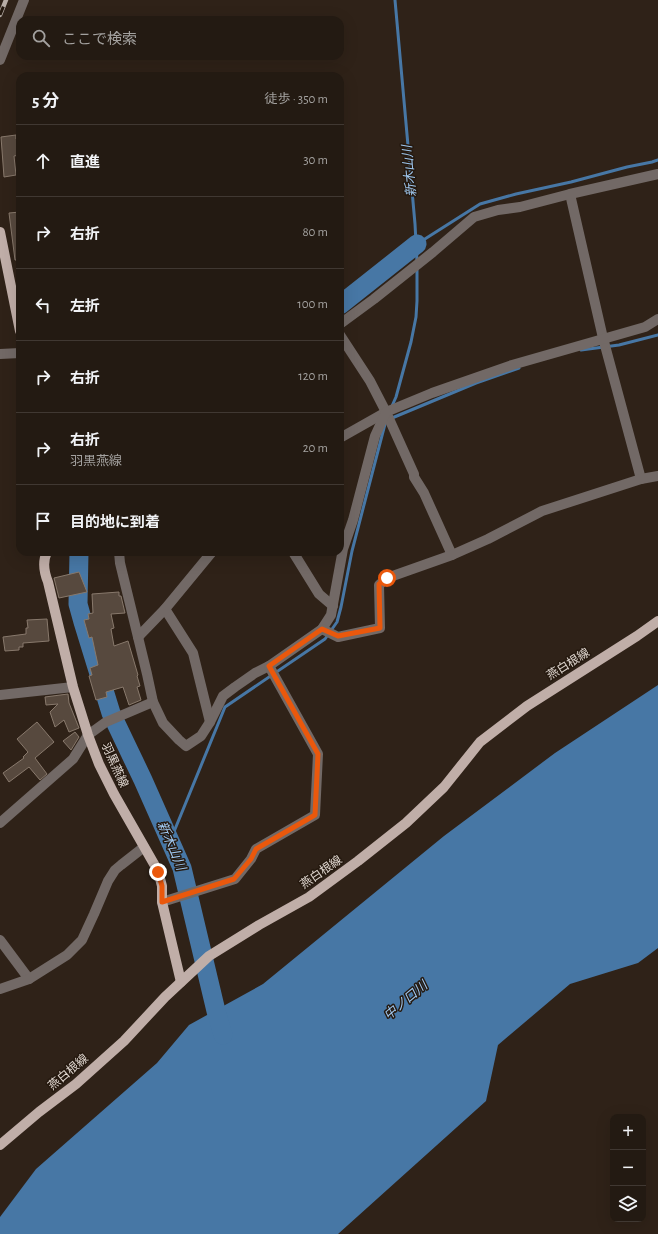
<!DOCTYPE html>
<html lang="ja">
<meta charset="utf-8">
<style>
:root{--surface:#231a12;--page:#2f2720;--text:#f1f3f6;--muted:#a3a19f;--line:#403832}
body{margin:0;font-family:"Alegreya Sans","Noto Sans JP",sans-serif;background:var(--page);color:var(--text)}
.controls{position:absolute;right:12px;bottom:12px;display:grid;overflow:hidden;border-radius:8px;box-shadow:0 4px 16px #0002}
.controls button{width:36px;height:36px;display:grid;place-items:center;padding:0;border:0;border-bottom:1px solid var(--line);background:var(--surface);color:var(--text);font:20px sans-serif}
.stop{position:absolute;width:12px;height:12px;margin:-9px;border:3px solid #ea580c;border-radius:50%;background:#fff}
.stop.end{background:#ea580c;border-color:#fff;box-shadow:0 1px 4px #0008}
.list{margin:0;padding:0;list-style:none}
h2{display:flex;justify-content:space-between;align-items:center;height:52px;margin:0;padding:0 16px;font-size:17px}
h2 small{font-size:13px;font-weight:400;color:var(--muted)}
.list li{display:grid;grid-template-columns:26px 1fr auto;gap:12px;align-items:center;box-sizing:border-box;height:72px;padding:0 16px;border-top:1px solid var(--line)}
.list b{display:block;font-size:15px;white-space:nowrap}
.list p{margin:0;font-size:13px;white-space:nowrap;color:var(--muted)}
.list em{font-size:13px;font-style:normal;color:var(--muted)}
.icon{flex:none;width:22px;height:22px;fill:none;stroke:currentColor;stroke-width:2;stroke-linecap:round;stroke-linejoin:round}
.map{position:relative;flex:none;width:658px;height:1234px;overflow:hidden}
.search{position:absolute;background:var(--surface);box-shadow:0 4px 16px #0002;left:16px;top:16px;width:328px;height:44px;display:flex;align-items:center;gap:10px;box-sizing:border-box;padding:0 14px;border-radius:12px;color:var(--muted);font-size:15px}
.panel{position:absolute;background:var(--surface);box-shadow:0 4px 16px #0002;left:16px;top:72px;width:328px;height:484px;border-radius:12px}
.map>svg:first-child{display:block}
.water{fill:#4777a5}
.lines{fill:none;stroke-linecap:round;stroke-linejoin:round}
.stream{stroke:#4777a5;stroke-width:3}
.river{stroke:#4777a5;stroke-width:19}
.building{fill:#57493e;stroke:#88796c}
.minor{stroke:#726966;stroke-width:10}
.major{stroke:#c0aea8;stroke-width:10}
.rail-casing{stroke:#b7ada6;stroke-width:4.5}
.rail{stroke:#25190f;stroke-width:3;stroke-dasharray:9;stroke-linecap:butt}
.route{stroke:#ea580c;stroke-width:5}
.labels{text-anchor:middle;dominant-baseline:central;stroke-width:3;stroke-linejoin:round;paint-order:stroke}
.street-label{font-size:12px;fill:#e0d7d0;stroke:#25190f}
.water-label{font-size:13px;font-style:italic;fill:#a0c9f1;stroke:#25190f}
</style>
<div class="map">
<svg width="658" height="1234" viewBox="0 0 658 1234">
<rect width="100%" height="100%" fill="#2f2218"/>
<path class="water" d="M658,685V948L638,963L570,984L498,1045L486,1101L338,1234H0V1217L36,1169L157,1063L189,1025L263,984L444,836L555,753Z"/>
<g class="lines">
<g class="stream">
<path d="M395,0L415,224L417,261"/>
<path d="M417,244L480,204L516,194L571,182L627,167L652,162L658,160"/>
<path d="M581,350L619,345L658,335"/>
<path d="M392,406L396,397L411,342L416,317L417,301V269"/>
<path d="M392,418L476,383L519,368"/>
<path d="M171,839L225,707L325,639L337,622L341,607L352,551L385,424"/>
</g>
<g class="river">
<path d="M340,305L417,244"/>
<path d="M79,552L78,604L83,622L111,713L143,780L182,868L216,1011L223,1035"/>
</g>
</g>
<g class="building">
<path d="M16,135V139L20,138V155L14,156L16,175L4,177L1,137Z"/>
<path d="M20,212V260H15L9,213Z"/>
<path d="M79,572L87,592L59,598L54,578Z"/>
<path d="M119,592V596H121L125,613L111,614L114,628L111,629L114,646L128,641L138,675L137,676L140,686L137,687L141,700L129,705L123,687L106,692L107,697L96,700L89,676L92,675L90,668L98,665L92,637L89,638L84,620L89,619L88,614L93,613L92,594Z"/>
<path d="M47,619L49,641L23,643V647H19V650L5,651L3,637L26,634V628H28L27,620Z"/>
<path d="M68,694L69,703L79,728L69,732L64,720L55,727L50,712L58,704L46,705L45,697Z"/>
<path d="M37,722L54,742L35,758L47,774L40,780L29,767L9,782L3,773L24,758L23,757L28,752L17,739Z"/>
<path d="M75,732L79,737L71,750L63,741Z"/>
</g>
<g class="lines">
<g class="minor">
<path d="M0,60L24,0"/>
<path d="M570,194L603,338L641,479"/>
<path d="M340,324L374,299L433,252L474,217L498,210L520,207L570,194L658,174"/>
<path d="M340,335L370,381L386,412L414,474V477L424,493L452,555"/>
<path d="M0,354L20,353"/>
<path d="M340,438L386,412L432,393L512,365L645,327L658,319"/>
<path d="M119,552L120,563L147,674L153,702L163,723L179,740L186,746L201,736L210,722L223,696L235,687L255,673L269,666L322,629L331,615L343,549L353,520L375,436L386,412"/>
<path d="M293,552L319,594L333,606"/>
<path d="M165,609L193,653L210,722"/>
<path d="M322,629L338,637L380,628L379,585L387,578L452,555L488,539L542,511L641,479L658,476"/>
<path d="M138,637L165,609L212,552"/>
<path d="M0,695L73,687"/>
<path d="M0,823L73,759L88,735L106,722L153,702"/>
<path d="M162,902L235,879L251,859L256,849L315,815L318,754L269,666"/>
<path d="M0,940L29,979"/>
<path d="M0,989L29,979L67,955L82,940L94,914L108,881L115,870L121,865L144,847"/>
</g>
<g class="major">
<path d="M0,232L20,331"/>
<path d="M47,552C42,562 44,572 48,582L73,687L88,735L99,764L114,794L158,871L162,886V902L181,982"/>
<path d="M0,1145L39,1112L76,1084L124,1041L165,997L209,956L259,925L309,897L358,861L406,823L444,787L480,742L527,706L637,636L658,621"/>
</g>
<g class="rail-casing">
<path id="rail" d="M0,15L6,0"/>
</g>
<use href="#rail" class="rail"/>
</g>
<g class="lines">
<path class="route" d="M158,872L162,886V902L234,879L251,859L256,849L315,815L318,754L269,666L322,629L338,636L380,628L379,584L387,578"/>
</g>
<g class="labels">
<g class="street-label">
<text transform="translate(568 664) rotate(-32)">燕白根線</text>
<text transform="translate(115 765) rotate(66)">羽黒燕線</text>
<text transform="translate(321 872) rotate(-35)">燕白根線</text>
<text transform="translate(68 1072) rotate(-40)">燕白根線</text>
</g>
<g class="water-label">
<text transform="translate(410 171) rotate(-95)">新木山川</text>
<text transform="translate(171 846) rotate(67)">新木山川</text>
<text transform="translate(406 1001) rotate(-40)">中ノ口川</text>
</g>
</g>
</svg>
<div class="controls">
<button>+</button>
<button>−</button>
<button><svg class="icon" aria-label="layers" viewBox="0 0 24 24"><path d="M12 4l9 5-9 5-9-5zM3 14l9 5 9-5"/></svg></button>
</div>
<div class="stop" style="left:387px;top:578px"></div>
<div class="stop end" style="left:158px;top:872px"></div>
<div class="search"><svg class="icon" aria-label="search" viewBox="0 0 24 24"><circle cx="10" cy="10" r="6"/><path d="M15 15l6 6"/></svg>ここで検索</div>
<section class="panel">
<h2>5 分<small>徒歩 · 350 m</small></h2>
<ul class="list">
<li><svg class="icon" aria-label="ahead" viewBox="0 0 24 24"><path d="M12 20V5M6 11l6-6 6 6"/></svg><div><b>直進</b></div><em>30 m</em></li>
<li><svg class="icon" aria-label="right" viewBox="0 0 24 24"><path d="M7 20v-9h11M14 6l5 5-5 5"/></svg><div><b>右折</b></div><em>80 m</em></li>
<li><svg class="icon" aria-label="left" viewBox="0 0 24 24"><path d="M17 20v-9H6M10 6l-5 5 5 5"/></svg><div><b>左折</b></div><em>100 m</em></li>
<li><svg class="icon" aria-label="right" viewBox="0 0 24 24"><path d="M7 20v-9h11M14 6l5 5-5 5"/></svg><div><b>右折</b></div><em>120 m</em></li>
<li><svg class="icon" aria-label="right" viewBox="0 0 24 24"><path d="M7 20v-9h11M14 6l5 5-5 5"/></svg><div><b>右折</b><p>羽黒燕線</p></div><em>20 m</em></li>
<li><svg class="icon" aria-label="arrive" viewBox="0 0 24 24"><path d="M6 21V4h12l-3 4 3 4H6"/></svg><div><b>目的地に到着</b></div></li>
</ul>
</section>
</div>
